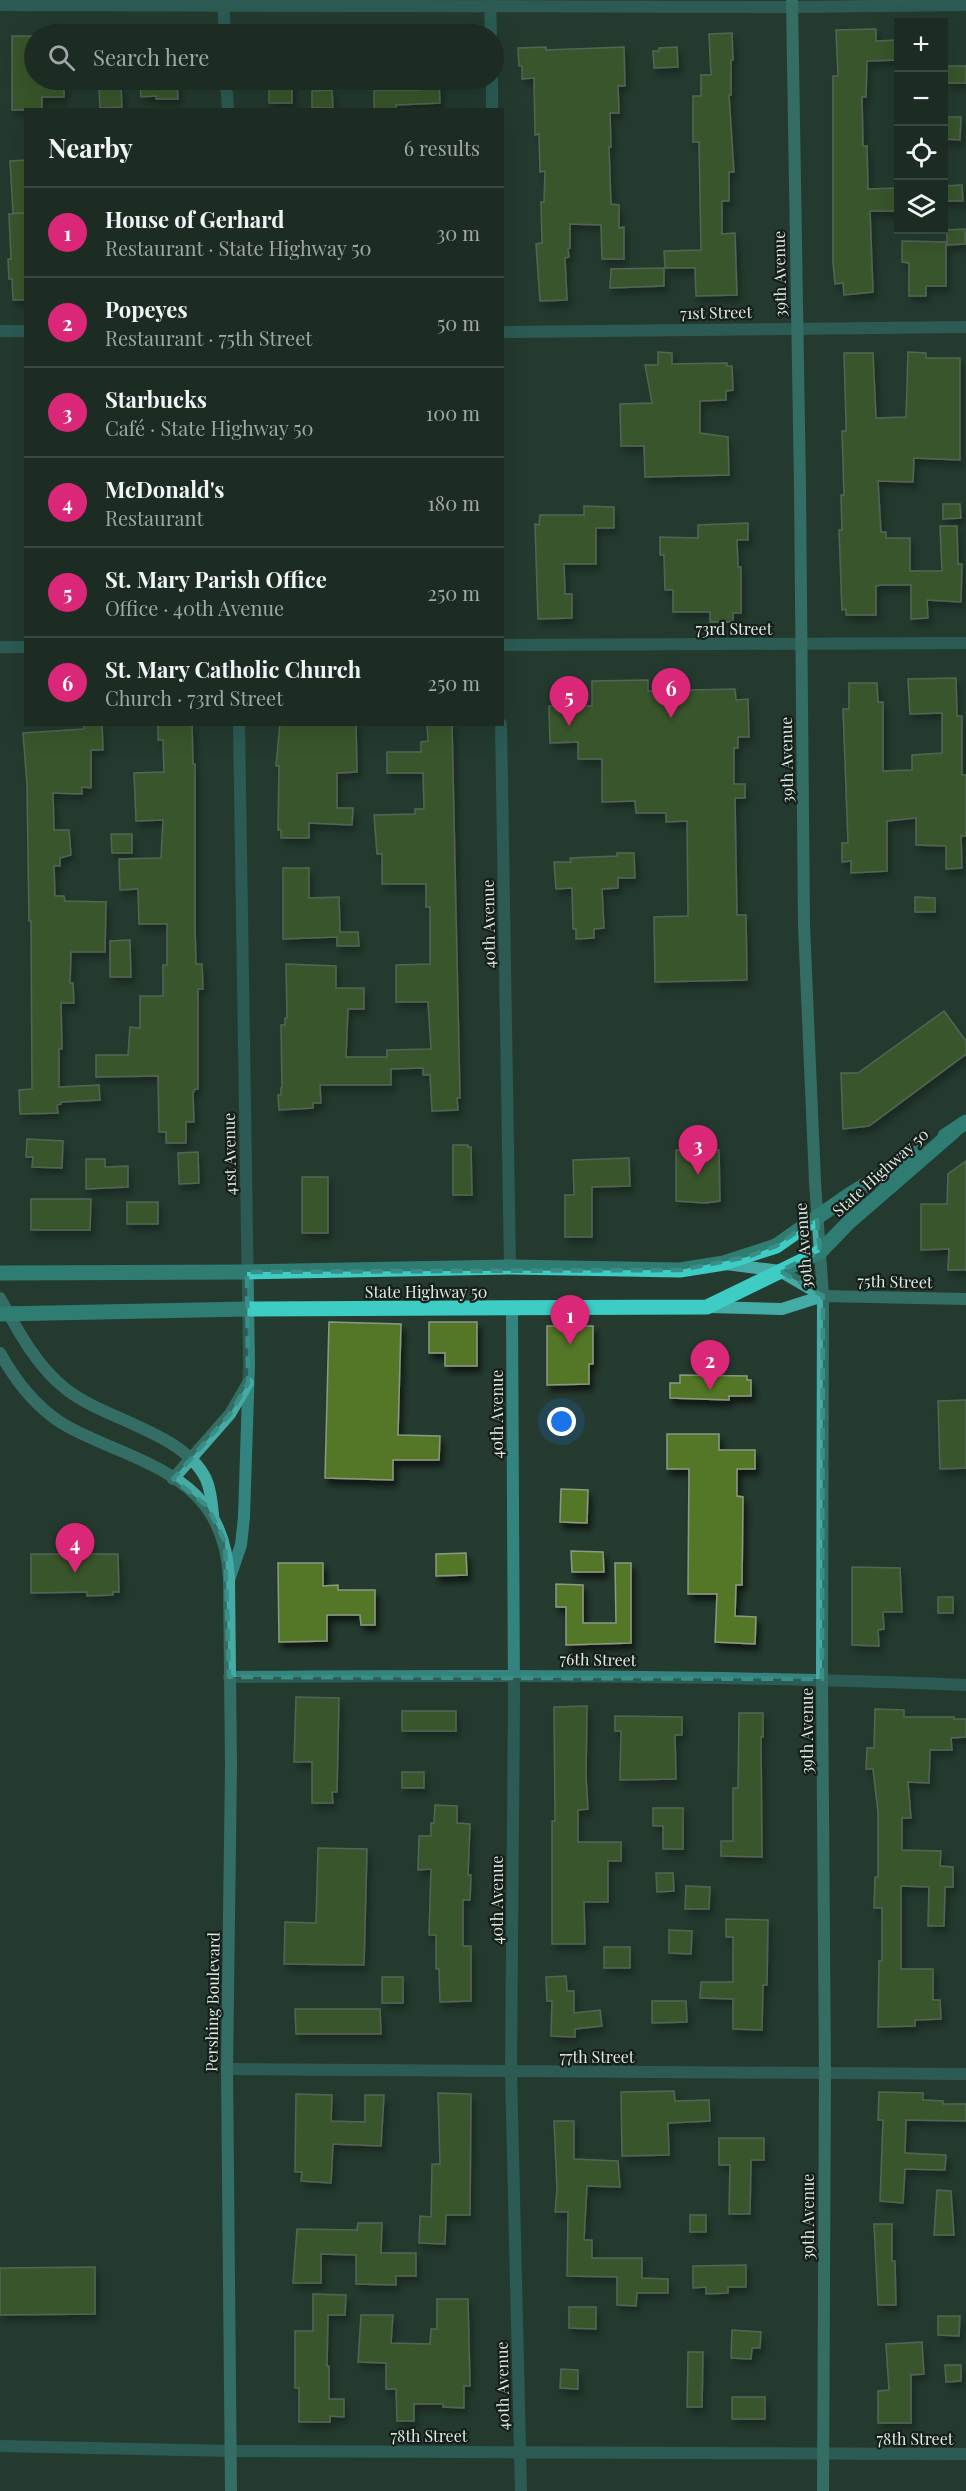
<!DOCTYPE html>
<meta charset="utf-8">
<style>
:root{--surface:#1c2c23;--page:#25342b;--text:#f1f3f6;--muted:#a0a7a6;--line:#3a4841;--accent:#db2777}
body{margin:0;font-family:"Playfair Display",serif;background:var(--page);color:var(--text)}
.controls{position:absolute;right:18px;top:18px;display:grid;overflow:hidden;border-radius:0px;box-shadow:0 6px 24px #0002}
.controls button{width:54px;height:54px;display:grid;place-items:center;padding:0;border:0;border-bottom:2px solid var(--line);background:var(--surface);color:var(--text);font:30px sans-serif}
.you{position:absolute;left:562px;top:1422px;width:21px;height:21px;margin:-15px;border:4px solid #fff;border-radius:50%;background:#1a73e8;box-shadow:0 0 0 9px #1a73e833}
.badge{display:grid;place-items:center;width:39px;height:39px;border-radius:50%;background:var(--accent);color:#fff;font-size:20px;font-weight:700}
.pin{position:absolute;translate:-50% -50px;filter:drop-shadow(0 2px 3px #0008)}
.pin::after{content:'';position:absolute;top:32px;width:21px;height:18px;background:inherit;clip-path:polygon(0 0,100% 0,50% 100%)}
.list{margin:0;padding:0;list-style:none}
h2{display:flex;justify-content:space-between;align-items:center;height:78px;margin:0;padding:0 24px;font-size:26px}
h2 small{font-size:20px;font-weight:400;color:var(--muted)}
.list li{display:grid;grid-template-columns:39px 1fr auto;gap:18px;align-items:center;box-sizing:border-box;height:90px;padding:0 24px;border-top:2px solid var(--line)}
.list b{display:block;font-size:22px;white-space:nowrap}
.list p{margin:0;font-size:20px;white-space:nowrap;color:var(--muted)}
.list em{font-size:20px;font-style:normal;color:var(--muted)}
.icon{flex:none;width:33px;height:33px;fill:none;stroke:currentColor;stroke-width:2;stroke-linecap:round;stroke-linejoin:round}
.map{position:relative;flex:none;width:966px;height:2491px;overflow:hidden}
.search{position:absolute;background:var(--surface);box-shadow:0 6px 24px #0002;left:24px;top:24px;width:480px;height:66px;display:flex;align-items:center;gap:15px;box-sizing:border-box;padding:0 21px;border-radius:33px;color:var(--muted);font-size:22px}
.panel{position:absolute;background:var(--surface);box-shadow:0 6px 24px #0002;left:24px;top:108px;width:480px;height:618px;border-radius:0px}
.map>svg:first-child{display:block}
.building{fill:#537728;stroke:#8d9882;stroke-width:1.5;filter:url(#shadow)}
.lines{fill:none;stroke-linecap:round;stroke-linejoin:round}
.street{stroke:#33847f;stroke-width:12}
.secondary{stroke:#45aca5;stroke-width:12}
.primary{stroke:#3dcdc4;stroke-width:15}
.marked{fill:none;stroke:#398e86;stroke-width:4.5;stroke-dasharray:12 8;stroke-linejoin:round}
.labels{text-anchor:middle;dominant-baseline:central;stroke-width:4.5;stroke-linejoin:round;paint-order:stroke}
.street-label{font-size:16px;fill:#dfece4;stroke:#161f1a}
</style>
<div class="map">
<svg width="966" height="2491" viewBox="0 0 966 2491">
<defs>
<filter id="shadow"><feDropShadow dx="3.5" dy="6" stdDeviation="3" flood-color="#0009"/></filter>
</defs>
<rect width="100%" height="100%" fill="#253b2f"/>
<g class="building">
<path d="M876,29V41L898,40V60L867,61L866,97H862L863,146H867L868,189L898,188V211H870L873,292L844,295L843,283L835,284L833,262V76H838L836,30Z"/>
<path d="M732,33L733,60H731V95H729L734,172H729V201H722V234L735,233L737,295L696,296L695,268H665L664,251L701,250L699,142H693V96H701V75H711L709,34Z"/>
<path d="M12,36H34V80H64V97H42V110H12Z"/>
<path d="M546,47V50L624,47L625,86H618L619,113H610L611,147H609L611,204L619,205V228L624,227V259H602L601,225L570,224V248L568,249L569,257L565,258L567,300L540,301L536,244L542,243L541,202H544L545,171L540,172L539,134L535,135L534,78L522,79V66H519L518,48Z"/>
<path d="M677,47L678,67L654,68L653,51H659V48Z"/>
<rect x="947" y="66" width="19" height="17"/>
<path d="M140,80H177L178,99H156V96L141,97Z"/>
<rect x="269" y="80" width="23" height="23"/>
<path d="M420,80H439L440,103L396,105V110H374V90H420Z"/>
<path d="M121,87L122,107L100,108L99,88Z"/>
<path d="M332,90L333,108H312V91Z"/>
<path d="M944,117H961L960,140L944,139Z"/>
<path d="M26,160V213H13L10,161Z"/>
<path d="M962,185L963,201H944V186Z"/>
<path d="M26,213V300H13L12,279H9L8,259H11L9,214Z"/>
<path d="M965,229V244L947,245V230Z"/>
<path d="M902,241L946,242V286H926V296H909V263L902,262Z"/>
<path d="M664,268V286L610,288L611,269Z"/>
<path d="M658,352L672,353V364L727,363V366H732L733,390L726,391V400L700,401V433L728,437L729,475L645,477L644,446H621L620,404L652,403L645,365H658Z"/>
<path d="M908,352L926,353V358H960V460L914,458L913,482L878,481L881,532H886V538H910V571H942L940,526H957L958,564H962L961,602L927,600L928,618L911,619V585H881L876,586V615H846V609L842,610L839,530H842L841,495H844L842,431H846V423L844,353H873L876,418L906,417Z"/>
<path d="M943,504H960L961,518L943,519Z"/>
<path d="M584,506L614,507V528H596V564H564L565,594H572V618L538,619L535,524L539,525L540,515H584Z"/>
<path d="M748,523V540H737L738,567H741V613H733V622H710V612H673V590H665L664,555H660V537L698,538V525Z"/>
<path d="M956,678L957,716H962V775H966V836H961L962,868L946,869V846L916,845V818L887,821V871L851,873V861L842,862V843H848L843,709H849V683H877L878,702H883V771L912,770V755L942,753V713L910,714L908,679Z"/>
<path d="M648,680V691L735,689L736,700L748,699L749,737H738V748H734V784H745V798H735L737,915H746L747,980L655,982L654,917L688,916L687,821L666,822V813H636L635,801L602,802V759H578V742L550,743L549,706H592V681Z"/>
<path d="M84,724H102L103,750H91V788L82,787V794L53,793L54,830H69L71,855L60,858V866H54L55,896H64L65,901L106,902L105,952H71L70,983H73L74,1003H61L62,1049H59V1087L99,1085L100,1100L61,1102V1104L57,1105L58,1113L20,1114L19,1090L32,1089L31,921H29L27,784L23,733L84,729Z"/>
<path d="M158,724H192L193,764H195V928L196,964H202L203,989H198V1089H195L193,1093L194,1122H186V1143H166V1132H159L158,1076L96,1077V1055H128L130,1027L140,1028V996H163V965H167V924H139L138,889L120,890L119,859L161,858L163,820L136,821L134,773L164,772L163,740H158Z"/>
<path d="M280,724H356L357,772L337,773V808H353L352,825L309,823V838H281V830H278L279,766H276Z"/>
<path d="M427,724H452L460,1098H457L458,1110L432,1111L430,1075H423V1068L391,1069V1085H320L321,1103H313V1108L279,1110L278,1095H281V1088H282L281,1025H285V1018H287L286,964L336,966V988H364V1009H348L346,1057H387V1050L431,1049L428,1002H396V965L430,964V907H426V884H382V854H377L374,815L415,814V809H424L423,773H387V752H421V742L428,741Z"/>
<path d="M111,834H132V853H112Z"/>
<path d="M617,853H634L635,878H618V888L602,889L604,928L594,929V938L576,939V929H573L572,888L556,889L554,862H571L570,858L617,856Z"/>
<path d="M283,868H309V898L339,897L340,932H358L359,946H337V937L283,939Z"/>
<path d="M915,897L935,898V912H915Z"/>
<path d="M130,940L131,977H110V941Z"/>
<path d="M944,1011L966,1041V1054L869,1126L843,1129L841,1073H858Z"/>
<path d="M27,1139L63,1141L62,1168L32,1167L33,1157H26Z"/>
<path d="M453,1145H468V1147H471L472,1195H453Z"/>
<path d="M676,1150H719L720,1201L705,1203L676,1201Z"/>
<path d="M198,1152L199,1183L179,1184L178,1153Z"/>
<path d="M629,1158L630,1186L592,1187V1237H565V1195H574L573,1160Z"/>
<path d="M86,1159H105V1167L128,1166V1187L86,1189Z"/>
<path d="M966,1161V1270H948L949,1249L921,1250V1204H947L948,1174Z"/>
<rect x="302" y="1177" width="26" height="56"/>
<path d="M31,1199H91L90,1230H31Z"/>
<rect x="127" y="1202" width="31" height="22"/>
<path d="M329,1322L401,1324L398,1435L440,1436L439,1460H393V1480L325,1478Z"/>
<path d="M429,1322H477V1366H445V1353H429Z"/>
<path d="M547,1326H593V1364H589V1384L547,1385Z"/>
<path d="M680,1375L747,1376V1380H751V1396H729V1400L670,1398V1383H680Z"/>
<path d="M966,1400V1468L940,1469L938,1401Z"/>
<path d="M667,1434H719V1450H755V1469H737V1496L743,1497L742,1585H736L735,1616L756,1617L755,1644L715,1642L717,1594H688L689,1469H667Z"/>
<path d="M561,1489L588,1490L587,1523L560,1522Z"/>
<path d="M571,1551L603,1552L604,1572H572Z"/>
<path d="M466,1553L467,1575L436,1576V1554Z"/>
<path d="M31,1554H118L119,1592H113V1595L87,1596V1592L31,1593Z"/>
<path d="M278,1563H323V1586L338,1585V1590H375V1625H361L360,1615H327V1641L279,1642Z"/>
<path d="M615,1563H631V1643L566,1645V1607H556V1584L583,1585V1623H616Z"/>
<path d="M852,1567L900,1568L902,1612H883L884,1629L878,1630L879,1646L852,1645Z"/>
<rect x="938" y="1597" width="15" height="16"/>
<path d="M296,1697L339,1698L337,1792H332L333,1803H312V1762H294Z"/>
<path d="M587,1706L586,1776L588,1809L578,1810V1842H621V1861H608V1902H584L585,1944H552V1821H555L554,1707Z"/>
<path d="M875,1709L904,1710V1717H954V1719H966V1737L951,1738L952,1750H930L929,1783L908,1782L911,1818H902V1850L941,1851L940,1866L953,1867V1887H945L944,1926H928L929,1887L901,1886V1969H933V2000H940L941,2019L915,2020V2026L878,2027L879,1961H882V1908H874L875,1877H878V1812L873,1769H866L867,1748H874Z"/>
<rect x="402" y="1711" width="54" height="20"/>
<path d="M739,1713H763V1737H761L762,1857L721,1856V1841H733V1788H738Z"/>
<path d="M615,1716L682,1717V1735H675L676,1779L620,1780L621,1731H615Z"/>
<rect x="402" y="1772" width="22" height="16"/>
<path d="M435,1805L457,1806V1823L470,1824L468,1875H471L470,1900H463V1946H471V2001L440,2002L439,1969H436V1935H429L431,1869L418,1870L419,1836H431V1823H434Z"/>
<path d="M653,1808H683V1849H663V1826H653Z"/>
<path d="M318,1848L367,1849L364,1965L284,1964L285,1922L316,1923Z"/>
<path d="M656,1873H673L674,1891L657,1892Z"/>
<path d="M686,1886L710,1887L709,1909H685Z"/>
<path d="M726,1919L768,1920L767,1985H763L762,2030L733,2029V1999L700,1998L701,1982H733V1937H726Z"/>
<path d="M669,1930L692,1931L691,1954L669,1953Z"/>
<rect x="604" y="1947" width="26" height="21"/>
<path d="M566,1976L567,1991H574V2013L600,2010L602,2026L575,2029V2037L551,2036L552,2001H547L546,1977Z"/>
<rect x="382" y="1977" width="21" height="26"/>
<path d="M652,2001H686L687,2022L652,2023Z"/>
<path d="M295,2009H380L381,2034H296Z"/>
<path d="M674,2091L675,2101L709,2100L710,2121L668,2123L669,2155L622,2156L621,2092Z"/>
<path d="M879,2092L923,2093V2100L943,2101V2104H966V2121L906,2120L905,2153L946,2155L945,2170L905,2169L903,2203L880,2201L883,2120H878Z"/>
<path d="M438,2093L471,2094L470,2215H446L445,2244L419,2243L420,2216L431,2217L432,2164H440Z"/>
<path d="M296,2094L332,2095L331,2121L365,2122V2095H384L381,2146L333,2144L331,2183L301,2181L302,2172H295Z"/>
<path d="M554,2121H574V2159L618,2161L620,2187L587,2186L584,2240H592V2258H642V2278L668,2279V2293H637L636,2306L617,2305V2277L567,2276L568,2212H555L557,2189Z"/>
<path d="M719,2138H764V2160H751L750,2214H729L730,2165H719Z"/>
<path d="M937,2190L951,2191L954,2235H934Z"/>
<rect x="690" y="2215" width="16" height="17"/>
<path d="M358,2223H382L381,2253H416V2276H396V2285L356,2284V2255L321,2254V2283H293L297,2229L357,2230Z"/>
<path d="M874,2224H892V2261H895L896,2305H878Z"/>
<path d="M746,2265V2287H728V2293L706,2294V2287L693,2288V2266Z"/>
<path d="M95,2267V2314L0,2315V2268Z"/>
<path d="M313,2294L346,2295L345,2315H328L327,2366H329V2399H344V2417L330,2416V2422H299V2388H295V2331H313Z"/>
<path d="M437,2299H468L470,2386H464V2408L443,2407V2404H414V2421H397L396,2389H386V2363L358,2362L361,2315H393L391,2343L430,2344L431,2329H437Z"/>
<path d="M569,2307H596V2329L569,2328Z"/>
<path d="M938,2316H960L959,2336L938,2335Z"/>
<path d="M732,2330L761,2332L760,2348H752L751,2359L731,2358Z"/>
<path d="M922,2342L924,2374L911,2375V2423H878V2391L889,2390L886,2344Z"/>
<path d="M688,2352H703L702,2407H687Z"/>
<path d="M945,2365H961V2381L946,2382Z"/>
<path d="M561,2369L578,2370V2389L560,2388Z"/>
<rect x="732" y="2397" width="33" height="22"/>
</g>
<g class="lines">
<g class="street">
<path d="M490,0L491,34"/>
<path d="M223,1L225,34"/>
<path d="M0,5L792,7L966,5"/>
<path d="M226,80L228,110"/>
<path d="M492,80V110"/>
<path d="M0,331H26"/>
<path d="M502,332L966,327"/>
<path d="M502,645L966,643"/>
<path d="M0,647H26"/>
<path d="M501,724L510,1267"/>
<path d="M512,1309L514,1699L511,2071L521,2491"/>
<path d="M229,1580L241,1545L244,1517L249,1364L239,724"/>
<path d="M229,1677C475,1675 720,1675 966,1685"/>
<path d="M227,2069L966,2074"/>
<path d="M0,2446L230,2451L966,2454"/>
</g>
<g class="secondary">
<path d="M792,0L800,488L804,925L815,1182L823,1296L822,1679L825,2074L823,2491"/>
<path d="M726,1264L780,1271L823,1296"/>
<path d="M0,1298C18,1331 37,1367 67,1390C106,1420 184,1433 206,1479C211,1490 212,1503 213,1515"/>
<path d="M709,1307L782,1309L823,1296L966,1299"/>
<path d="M0,1353C15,1380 34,1405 60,1422C77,1433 96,1440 114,1448C181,1476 226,1501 229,1580L231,1766L227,2069L231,2491"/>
<path d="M173,1479L230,1414L248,1383"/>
</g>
<g class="primary">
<path d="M945,1136L966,1122"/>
<path d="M0,1273L247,1272L510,1267L680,1270L724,1263L776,1246L849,1195L919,1152"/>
<path d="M0,1314L248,1309L707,1307L820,1252L849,1222L954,1131"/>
</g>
</g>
<path d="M0 0H966V2491H0ZM817,1218L820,1252L780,1271L823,1296L822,1679L229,1677L225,1542L207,1506L173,1479L230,1414L248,1383L247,1272L680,1270L747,1257L776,1246Z" fill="#253b2f" fill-opacity=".55" fill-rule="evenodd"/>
<path class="marked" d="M817,1218L820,1252L780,1271L823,1296L822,1679L229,1677L225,1542L207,1506L173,1479L230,1414L248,1383L247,1272L680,1270L747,1257L776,1246Z"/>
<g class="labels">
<g class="street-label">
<text transform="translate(779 274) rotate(-91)">39th Avenue</text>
<text transform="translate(716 312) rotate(-1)">71st Street</text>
<text x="734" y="628">73rd Street</text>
<text transform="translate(786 760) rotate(-91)">39th Avenue</text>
<text transform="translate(488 924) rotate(-91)">40th Avenue</text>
<text transform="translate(229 1154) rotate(-91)">41st Avenue</text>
<text transform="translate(880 1172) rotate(-42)">State Highway 50</text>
<text transform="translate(803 1246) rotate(-94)">39th Avenue</text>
<text transform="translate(895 1281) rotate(1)">75th Street</text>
<text x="426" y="1291">State Highway 50</text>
<text transform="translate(496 1414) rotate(-90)">40th Avenue</text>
<text transform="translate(598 1659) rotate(1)">76th Street</text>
<text transform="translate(806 1731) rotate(-90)">39th Avenue</text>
<text transform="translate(496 1900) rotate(-90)">40th Avenue</text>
<text transform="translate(212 2002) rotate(-89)">Pershing Boulevard</text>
<text x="597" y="2056">77th Street</text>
<text transform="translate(807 2217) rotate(-90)">39th Avenue</text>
<text transform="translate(502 2386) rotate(-91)">40th Avenue</text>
<text x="429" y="2435">78th Street</text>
<text x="915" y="2438">78th Street</text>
</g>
</g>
</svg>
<div class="controls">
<button>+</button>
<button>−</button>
<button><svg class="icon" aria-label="locate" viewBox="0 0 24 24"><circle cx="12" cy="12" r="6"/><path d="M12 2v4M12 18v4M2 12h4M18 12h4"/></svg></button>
<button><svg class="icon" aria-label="layers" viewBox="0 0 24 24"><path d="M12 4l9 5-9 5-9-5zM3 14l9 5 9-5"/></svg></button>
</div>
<div class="you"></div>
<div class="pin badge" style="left:570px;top:1345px">1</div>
<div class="pin badge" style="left:710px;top:1390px">2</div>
<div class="pin badge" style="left:698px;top:1175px">3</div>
<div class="pin badge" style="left:75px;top:1573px">4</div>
<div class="pin badge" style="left:569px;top:726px">5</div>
<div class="pin badge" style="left:671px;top:718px">6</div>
<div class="search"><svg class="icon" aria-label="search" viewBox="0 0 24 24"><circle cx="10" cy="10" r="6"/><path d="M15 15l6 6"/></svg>Search here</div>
<section class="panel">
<h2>Nearby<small>6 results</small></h2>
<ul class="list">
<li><span class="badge">1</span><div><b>House of Gerhard</b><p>Restaurant · State Highway 50</p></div><em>30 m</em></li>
<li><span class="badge">2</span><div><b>Popeyes</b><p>Restaurant · 75th Street</p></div><em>50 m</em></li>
<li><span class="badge">3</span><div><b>Starbucks</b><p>Café · State Highway 50</p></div><em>100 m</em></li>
<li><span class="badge">4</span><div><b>McDonald's</b><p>Restaurant</p></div><em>180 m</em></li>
<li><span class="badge">5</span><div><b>St. Mary Parish Office</b><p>Office · 40th Avenue</p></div><em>250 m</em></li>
<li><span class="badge">6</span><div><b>St. Mary Catholic Church</b><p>Church · 73rd Street</p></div><em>250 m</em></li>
</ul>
</section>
</div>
